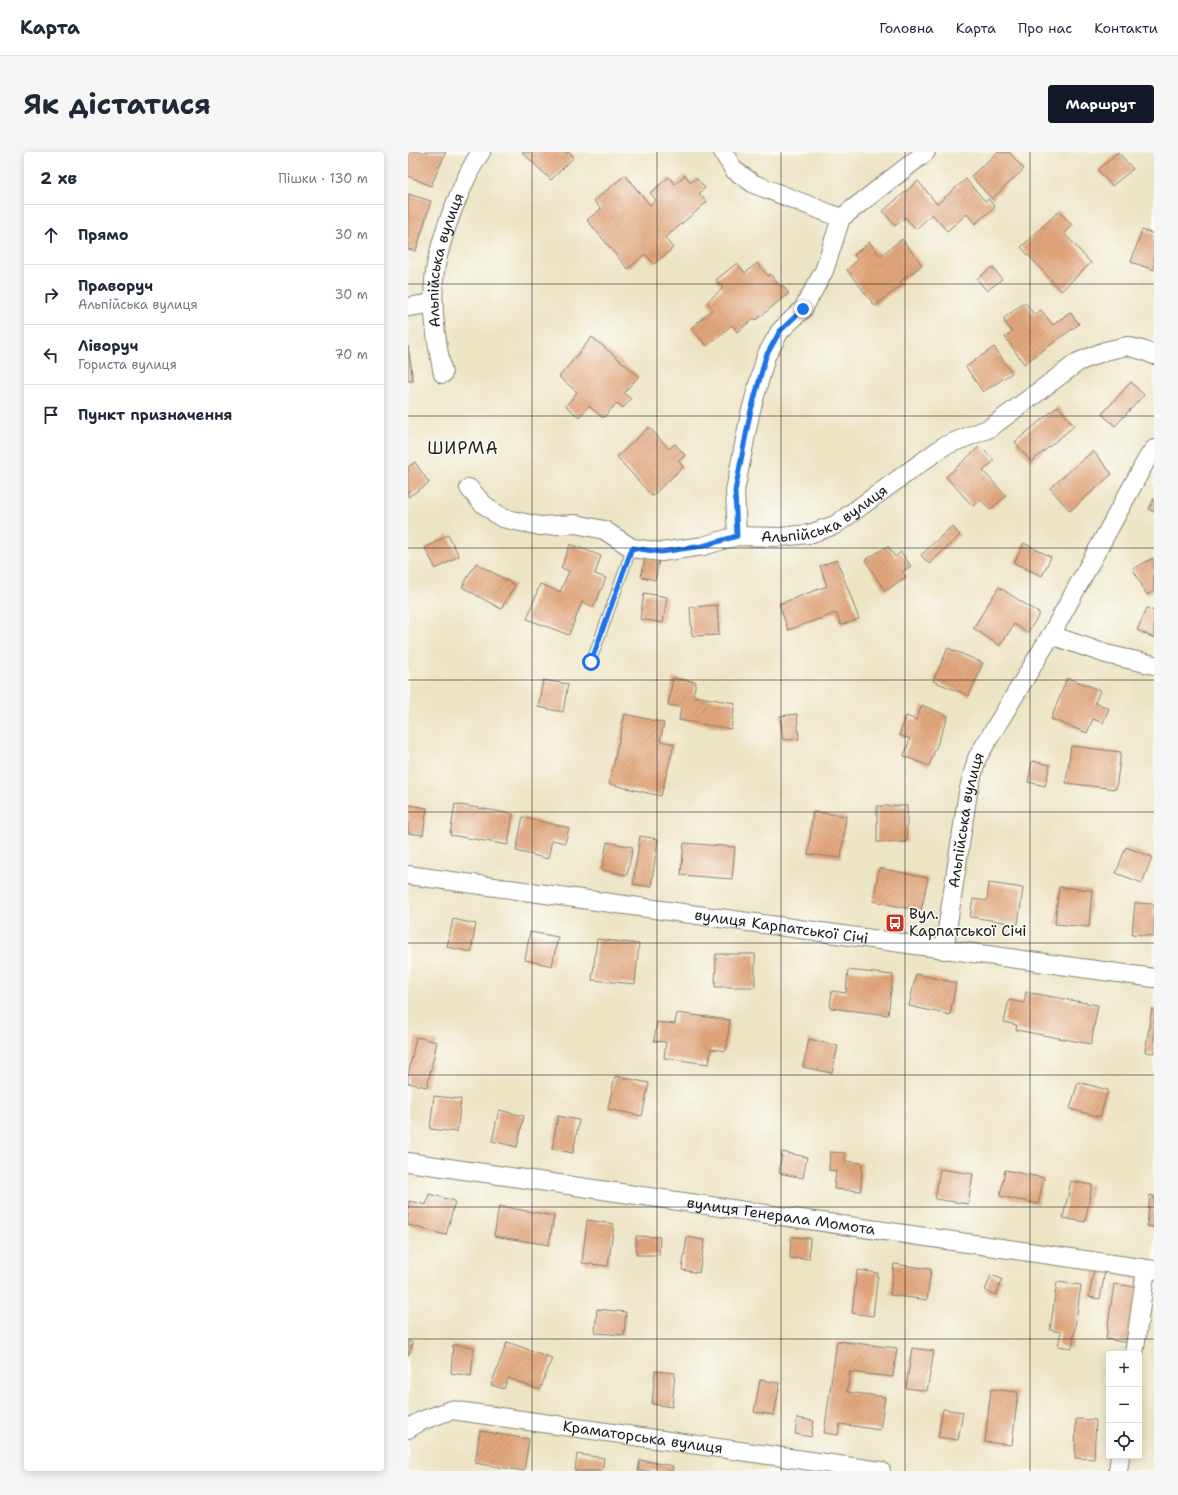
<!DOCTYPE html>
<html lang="uk">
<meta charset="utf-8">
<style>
:root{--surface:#fff;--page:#f6f6f7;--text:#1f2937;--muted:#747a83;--line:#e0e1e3;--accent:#111827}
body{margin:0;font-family:"Shantell Sans",sans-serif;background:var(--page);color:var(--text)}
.controls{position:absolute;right:12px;bottom:12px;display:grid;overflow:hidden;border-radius:4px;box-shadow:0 2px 10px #0003}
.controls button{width:36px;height:36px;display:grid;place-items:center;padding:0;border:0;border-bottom:1px solid var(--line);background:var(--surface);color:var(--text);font:20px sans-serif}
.stop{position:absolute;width:12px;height:12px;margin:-9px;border:3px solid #1a73e8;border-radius:50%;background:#fff}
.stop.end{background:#1a73e8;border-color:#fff;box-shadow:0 1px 4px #0008}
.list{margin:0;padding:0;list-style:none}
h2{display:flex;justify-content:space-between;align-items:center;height:52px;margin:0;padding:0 16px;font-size:17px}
h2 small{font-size:13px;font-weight:400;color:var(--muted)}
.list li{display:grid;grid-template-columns:26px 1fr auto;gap:12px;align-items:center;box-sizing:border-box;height:60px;padding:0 16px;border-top:1px solid var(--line)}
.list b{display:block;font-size:15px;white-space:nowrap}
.list p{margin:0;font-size:13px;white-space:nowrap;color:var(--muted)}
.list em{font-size:13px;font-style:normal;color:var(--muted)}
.icon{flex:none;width:22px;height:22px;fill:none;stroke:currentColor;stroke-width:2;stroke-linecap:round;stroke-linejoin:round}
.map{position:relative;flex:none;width:746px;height:1319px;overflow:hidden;border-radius:4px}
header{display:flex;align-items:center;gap:24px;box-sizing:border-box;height:56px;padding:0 20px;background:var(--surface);border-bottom:1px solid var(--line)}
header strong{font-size:19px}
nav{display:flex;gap:22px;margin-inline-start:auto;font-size:14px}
.intro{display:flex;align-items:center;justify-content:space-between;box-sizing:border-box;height:96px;padding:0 24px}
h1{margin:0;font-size:28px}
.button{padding:10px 18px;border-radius:4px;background:var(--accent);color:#fff;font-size:14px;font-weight:700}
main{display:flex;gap:24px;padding:0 24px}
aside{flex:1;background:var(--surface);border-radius:4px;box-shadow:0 2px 10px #0003}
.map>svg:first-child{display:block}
.building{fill:url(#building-hatch)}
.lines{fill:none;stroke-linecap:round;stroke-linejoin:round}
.lane-casing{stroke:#848070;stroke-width:11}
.street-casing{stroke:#848070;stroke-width:20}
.lane{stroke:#fff;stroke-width:9}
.street{stroke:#fff;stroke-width:18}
.route{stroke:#1a73e8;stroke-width:5}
.grid{fill:none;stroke:#1c1c1c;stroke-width:1;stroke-opacity:0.55}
.labels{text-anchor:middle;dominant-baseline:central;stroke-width:3;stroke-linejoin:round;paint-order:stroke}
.street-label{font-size:15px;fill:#1c1c1c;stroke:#fdfcf7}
.poi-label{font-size:15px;fill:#1c1c1c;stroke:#fdfcf7;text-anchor:start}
.quarter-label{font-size:17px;letter-spacing:1px;fill:#1c1c1c;stroke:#fdfcf7}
</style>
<header>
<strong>Карта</strong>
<nav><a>Головна</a><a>Карта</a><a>Про нас</a><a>Контакти</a></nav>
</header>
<div class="intro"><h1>Як дістатися</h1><a class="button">Маршрут</a></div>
<main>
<aside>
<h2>2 хв<small>Пішки · 130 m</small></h2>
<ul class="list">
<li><svg class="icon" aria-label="ahead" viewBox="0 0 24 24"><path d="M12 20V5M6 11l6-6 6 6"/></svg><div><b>Прямо</b></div><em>30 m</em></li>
<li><svg class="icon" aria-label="right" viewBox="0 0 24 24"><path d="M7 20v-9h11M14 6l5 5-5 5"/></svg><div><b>Праворуч</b><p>Альпійська вулиця</p></div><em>30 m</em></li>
<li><svg class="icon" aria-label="left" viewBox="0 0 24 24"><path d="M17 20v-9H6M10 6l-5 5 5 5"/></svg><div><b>Ліворуч</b><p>Гориста вулиця</p></div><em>70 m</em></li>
<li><svg class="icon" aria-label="arrive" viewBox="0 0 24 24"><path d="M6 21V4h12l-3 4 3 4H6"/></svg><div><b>Пункт призначення</b></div></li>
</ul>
</aside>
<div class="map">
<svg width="746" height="1319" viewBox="0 0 746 1319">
<defs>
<pattern id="building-hatch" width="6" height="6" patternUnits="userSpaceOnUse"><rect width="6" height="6" fill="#e2a67c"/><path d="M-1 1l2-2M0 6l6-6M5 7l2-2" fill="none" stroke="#c18e6b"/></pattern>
</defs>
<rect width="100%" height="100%" fill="#fdfcf7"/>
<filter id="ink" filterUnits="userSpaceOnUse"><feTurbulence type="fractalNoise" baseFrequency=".025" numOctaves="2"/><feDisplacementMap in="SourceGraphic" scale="8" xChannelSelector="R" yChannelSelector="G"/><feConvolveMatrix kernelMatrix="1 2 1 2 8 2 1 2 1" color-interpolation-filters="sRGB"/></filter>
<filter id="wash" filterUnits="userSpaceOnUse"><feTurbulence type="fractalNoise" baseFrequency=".012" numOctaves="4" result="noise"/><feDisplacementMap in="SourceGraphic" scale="16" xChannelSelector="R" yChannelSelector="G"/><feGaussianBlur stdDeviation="0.9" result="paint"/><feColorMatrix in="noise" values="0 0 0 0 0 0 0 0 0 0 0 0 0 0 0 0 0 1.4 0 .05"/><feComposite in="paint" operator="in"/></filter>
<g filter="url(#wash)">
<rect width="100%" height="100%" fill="#ede4c4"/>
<g id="blocks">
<g class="building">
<path d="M0,0H38L23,34L0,24Z"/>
<path d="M114,0H161L166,5L143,28Z"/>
<path d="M590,0H601L616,17L584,47L563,24Z"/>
<path d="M710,0L725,17L704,34L690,18Z"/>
<path d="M217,23L242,53L248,48L242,41L261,25L267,32L277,23L283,30L288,26L297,36L291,41L299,50L257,86L265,96L246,112L237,102L220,117L179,68L193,57L186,49Z"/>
<path d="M558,27L577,49L580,47L587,55L567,72L559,62L539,79L524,62L508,77L497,65L487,74L475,59L510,29L529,52Z"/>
<path d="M0,42L23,49L8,99L0,97Z"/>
<path d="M651,59L664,73L656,81L683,111L653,139L613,95Z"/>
<path d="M734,78L746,82V118L723,110Z"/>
<path d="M494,87L514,113L492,130L494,133L467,154L439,118L450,108L446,103L461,90L472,104Z"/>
<path d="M329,111L337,121L349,111L360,124L362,122L373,135L374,133L381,141L348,168L346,166L329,180L324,173L299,194L283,176L305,157L299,150L315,136L308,128Z"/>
<path d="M584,115L594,127L579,139L569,127Z"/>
<path d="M617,150L626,163L633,158L645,173L662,160L671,172L616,212L597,185L604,180L595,167Z"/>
<path d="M184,185L231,224L216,241L223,247L215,256L209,251L195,266L181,254L171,265L158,254L169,240L151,225Z"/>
<path d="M0,194L5,229H0Z"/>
<path d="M586,195L604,221L575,240L558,215Z"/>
<path d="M723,230L736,243L707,274L694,262Z"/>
<path d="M650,254L666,274L623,310L607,290Z"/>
<path d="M241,275L261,297L267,292L277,303L271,309L275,315L244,344L209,305Z"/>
<path d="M572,294L586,309L575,319L598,344L582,358L572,347L565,354L538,325Z"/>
<path d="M685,299L704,322L662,359L642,336Z"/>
<path d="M7,310L21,331L0,345V315Z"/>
<path d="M746,346V360L741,357Z"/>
<path d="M544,374L552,383L521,412L513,403Z"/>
<path d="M40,383L51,404L28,417L17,396Z"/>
<path d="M616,391L643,405L634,424L606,411Z"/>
<path d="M162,392L193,404L187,422L198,426L186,455L174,450L161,483L119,467L132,432L152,440L161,419L153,416Z"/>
<path d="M480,394L487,405L493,400L503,414L494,420L498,425L477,439L457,408Z"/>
<path d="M237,406L251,408L247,428L233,425Z"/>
<path d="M745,406L746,439L739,443L725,417Z"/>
<path d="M429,408L451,467L433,473L428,461L380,478L371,452L419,434L412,414Z"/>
<path d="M68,411L107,433L93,457L54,435Z"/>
<path d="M591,435L632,462L619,481L606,472L592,494L565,476Z"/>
<path d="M236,441L259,445L255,471L232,467Z"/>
<path d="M309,453L311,483L284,484L282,455Z"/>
<path d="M739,456L746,459V486L729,478Z"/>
<path d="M540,496L575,511L561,544L525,529Z"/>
<path d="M265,526L288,530L285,544L327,551L323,577L271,568L273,555L260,553Z"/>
<path d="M659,526L692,538L687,551L701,556L695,571L685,567L679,581L643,567Z"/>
<path d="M135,528L160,532L155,560L130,555Z"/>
<path d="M514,553L540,564L521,614L496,604L502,587L491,583L498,564L508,568Z"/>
<path d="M217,562L256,571L252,589L266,592L253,644L201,632Z"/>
<path d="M389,562L391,587L375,588L372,564Z"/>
<path d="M663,594L713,600L708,637L658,631Z"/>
<path d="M624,609L642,613L637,634L620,630Z"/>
<path d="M47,652L105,662L100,693L42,683Z"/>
<path d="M0,653L19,656L15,683L0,681Z"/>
<rect x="469" y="654" width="30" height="36"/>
<path d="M405,660L438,664L433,706L400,702Z"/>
<path d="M115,665L161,676L157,691L144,688L140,707L108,699Z"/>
<path d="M232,684L250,687L243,735L225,732Z"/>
<path d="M199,690L225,695L219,723L194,718Z"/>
<path d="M276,691L327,695L324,727L273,723Z"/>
<path d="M718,695L744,705L734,731L708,721Z"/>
<path d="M471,716L520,726L513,759L465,749Z"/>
<path d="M581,731L615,736L610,772L562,765L565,747L579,749Z"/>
<path d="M651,735L684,738L681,775L647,772Z"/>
<path d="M727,751L746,752V784L724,782Z"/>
<path d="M45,767L68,772L63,800L39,795Z"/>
<path d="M122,780L150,785L144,814L117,808Z"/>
<path d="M189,787L231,792L227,832L184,828Z"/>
<path d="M308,802H347V835H307Z"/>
<path d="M440,818L485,823L480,863L422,856L424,839L438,841Z"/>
<path d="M508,822L548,831L542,863L501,854Z"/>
<path d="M618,840L690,853L683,892L608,878L609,873L596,870L601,848L616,851Z"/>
<path d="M744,857H746V901L737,900Z"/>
<path d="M269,861L322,868L318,899L303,897L301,912L256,906L258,890L246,889L249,870L267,872Z"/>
<path d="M8,885L29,890L19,935L0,931V924Z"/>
<path d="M401,887L430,894L424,921L395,915Z"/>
<path d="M207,924L241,931L234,964L200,957Z"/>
<path d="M670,930L700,938L692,965L662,957Z"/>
<path d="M26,944L53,947L49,980L22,977Z"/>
<path d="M91,958L116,964L109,995L84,989Z"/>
<path d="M150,964L171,968L165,1001L144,997Z"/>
<path d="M374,1000L399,1005L395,1026L371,1021Z"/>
<path d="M422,1000L437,1001V1009L454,1011L453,1039L426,1037L428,1019L421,1018Z"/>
<path d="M532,1017L565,1022L560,1052L527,1047Z"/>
<path d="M597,1018L636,1026L630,1052L592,1044Z"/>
<path d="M663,1029L684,1033L677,1070L655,1066Z"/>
<path d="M21,1042L47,1049L38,1083L0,1073L1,1049L18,1053Z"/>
<path d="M742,1043L746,1044V1075L739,1074Z"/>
<path d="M91,1054L146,1064L141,1093L86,1084Z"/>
<path d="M179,1068L206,1072L200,1114L174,1111Z"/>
<path d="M228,1084L252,1085L251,1103H228Z"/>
<path d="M279,1085L297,1088L291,1121L274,1118Z"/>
<path d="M383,1085L402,1086L401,1107L382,1106Z"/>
<path d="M486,1112L523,1117L519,1148L482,1143Z"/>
<path d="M686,1117L697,1119L692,1147L681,1145Z"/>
<path d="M449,1118L470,1121L465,1164L444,1161Z"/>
<path d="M583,1123L594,1127L588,1143L577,1139Z"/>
<path d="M649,1130L673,1133L664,1196L650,1194L653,1180L642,1178Z"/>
<path d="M706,1132L729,1135L721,1191L698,1187Z"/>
<path d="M189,1157L218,1160L216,1183L187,1181Z"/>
<path d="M0,1189L5,1191L0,1204Z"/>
<path d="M429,1189L489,1196L485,1225L442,1220L439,1240L477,1245L472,1278L432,1272L430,1283L416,1281Z"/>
<path d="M99,1190L144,1206L132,1238L100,1226L96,1237L83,1233Z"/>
<path d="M45,1193L66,1195L63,1224L43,1221Z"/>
<path d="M504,1196L526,1199L519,1239L498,1236Z"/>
<path d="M247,1219L267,1221L264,1255L244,1252Z"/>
<path d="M352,1228L372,1231L366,1263L346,1260Z"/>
<path d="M583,1237L610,1240L604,1293L577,1290Z"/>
<path d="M535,1257L555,1260L550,1288L530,1285Z"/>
<path d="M389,1266L406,1269L403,1285L387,1282Z"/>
<path d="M668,1267L688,1268L686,1307L667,1306Z"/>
<path d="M72,1279L121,1287L116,1319L67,1311Z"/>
<path d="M169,1302L196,1306L194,1319H167Z"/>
<path d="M232,1308L265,1314L264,1319H230Z"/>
</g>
</g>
</g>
<g filter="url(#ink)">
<use href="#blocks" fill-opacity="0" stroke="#848070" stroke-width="1"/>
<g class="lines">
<g class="lane-casing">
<path id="lane" d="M183,510L224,396"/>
</g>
<g class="street-casing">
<g id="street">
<path d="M315,0L326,18L346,32L433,66"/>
<path d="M0,155L26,151"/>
<path id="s1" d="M35,222C28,190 22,146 28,113C33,90 41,65 51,43C57,28 63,14 73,0"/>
<path id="s2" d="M61,336L74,351L94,366L132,374L168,372L196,378L224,396L253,400L295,394L329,384L372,385L401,382L427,373L536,294L582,276L670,210L697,199L719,194L737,199L746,203"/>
<path d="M329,384L327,339L342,262L358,204L372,179L395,157L416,119L433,66L518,0"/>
<path d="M643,483L698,502L746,513"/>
<path id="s3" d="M0,723L746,826"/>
<path id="s4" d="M536,798L560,640L569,606L643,483L739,307L746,297"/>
<path id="s5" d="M0,1010L746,1118"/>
<path d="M726,1202L738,1117"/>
<path id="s6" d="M0,1277L13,1269L43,1258L473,1319"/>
<path d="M710,1319L712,1304"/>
</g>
</g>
<use href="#lane" class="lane"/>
<use href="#street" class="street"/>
</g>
</g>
<g class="lines" filter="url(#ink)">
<path class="route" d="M183,510L224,396L253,400L295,394L329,384L327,339L342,262L358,204L372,179L395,157"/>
</g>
<path class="grid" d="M124,0V1319M249,0V1319M373,0V1319M497,0V1319M622,0V1319M0,132H746M0,264H746M0,396H746M0,528H746M0,660H746M0,791H746M0,923H746M0,1055H746M0,1187H746"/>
<defs>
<g id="bus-square" transform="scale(1)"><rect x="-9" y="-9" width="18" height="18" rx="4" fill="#c8321e" stroke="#fdfcf7"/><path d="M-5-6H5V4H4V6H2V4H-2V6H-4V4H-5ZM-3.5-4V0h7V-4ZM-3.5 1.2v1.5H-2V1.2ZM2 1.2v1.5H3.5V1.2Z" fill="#fff"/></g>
</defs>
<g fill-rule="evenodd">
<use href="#bus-square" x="487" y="771"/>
</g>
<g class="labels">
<g class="street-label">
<text stroke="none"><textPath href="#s1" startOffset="116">Альпійська вулиця</textPath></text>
<text stroke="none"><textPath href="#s2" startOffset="382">Альпійська вулиця</textPath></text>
<text stroke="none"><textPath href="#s4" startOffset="132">Альпійська вулиця</textPath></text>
<text stroke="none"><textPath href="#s3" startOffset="377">вулиця Карпатської Січі</textPath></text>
<text stroke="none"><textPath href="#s5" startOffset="377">вулиця Генерала Момота</textPath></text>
<text stroke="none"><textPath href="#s6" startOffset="241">Краматорська вулиця</textPath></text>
</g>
<g class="poi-label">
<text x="501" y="762">Вул.<tspan x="501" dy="17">Карпатської Січі</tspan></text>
</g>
<g class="quarter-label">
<text x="55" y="296">ШИРМА</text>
</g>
</g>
</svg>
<div class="controls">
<button>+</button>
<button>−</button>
<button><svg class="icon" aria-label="locate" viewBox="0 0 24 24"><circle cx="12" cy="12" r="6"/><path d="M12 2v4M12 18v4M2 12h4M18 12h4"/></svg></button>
</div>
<div class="stop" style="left:183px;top:510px"></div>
<div class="stop end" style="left:395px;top:157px"></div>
</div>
</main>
